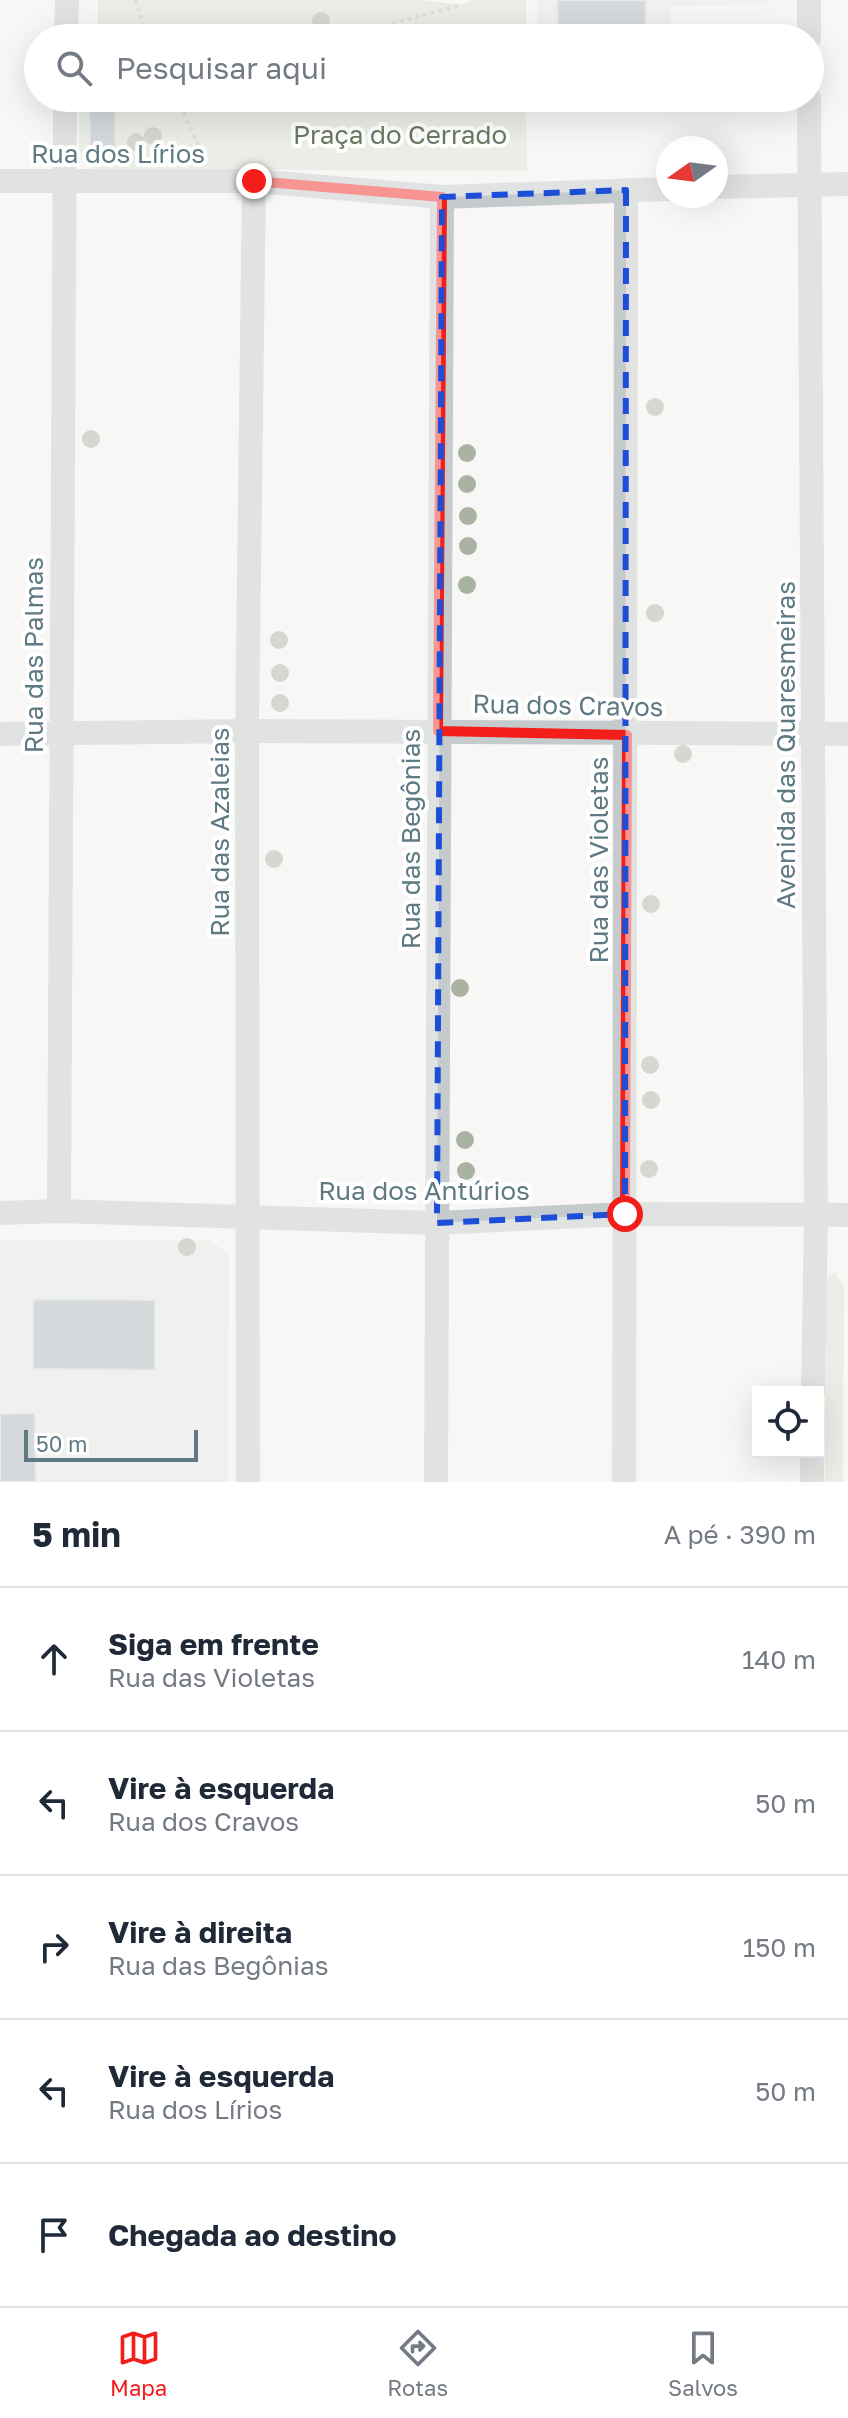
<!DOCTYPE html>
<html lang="pt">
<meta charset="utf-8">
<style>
:root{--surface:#fff;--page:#f2f2f3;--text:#1f2937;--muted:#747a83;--line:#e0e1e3;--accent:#f31d1a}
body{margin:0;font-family:"Golos Text",sans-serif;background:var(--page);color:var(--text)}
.controls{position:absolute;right:24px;bottom:24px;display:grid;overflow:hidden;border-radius:0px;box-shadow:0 8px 32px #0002}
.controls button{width:72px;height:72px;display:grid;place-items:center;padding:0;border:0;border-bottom:2px solid var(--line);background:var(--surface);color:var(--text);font:40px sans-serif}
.compass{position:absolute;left:656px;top:136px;width:72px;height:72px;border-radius:50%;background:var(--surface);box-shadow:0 8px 32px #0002;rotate:256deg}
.scale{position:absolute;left:24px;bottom:20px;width:174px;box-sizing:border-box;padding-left:8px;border:4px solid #607a83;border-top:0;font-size:22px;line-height:28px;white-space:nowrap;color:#607a83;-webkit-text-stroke:6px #fff;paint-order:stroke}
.stop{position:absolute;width:24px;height:24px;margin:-18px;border:6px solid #f31d1a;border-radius:50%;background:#fff}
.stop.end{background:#f31d1a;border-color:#fff;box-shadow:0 2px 8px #0008}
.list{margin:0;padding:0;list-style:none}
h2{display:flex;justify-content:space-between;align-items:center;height:104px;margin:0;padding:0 32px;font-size:34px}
h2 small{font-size:26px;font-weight:400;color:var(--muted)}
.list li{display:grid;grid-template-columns:52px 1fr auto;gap:24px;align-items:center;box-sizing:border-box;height:144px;padding:0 32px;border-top:2px solid var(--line)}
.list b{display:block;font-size:30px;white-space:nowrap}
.list p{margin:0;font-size:26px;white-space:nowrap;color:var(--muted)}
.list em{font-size:26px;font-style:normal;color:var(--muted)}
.icon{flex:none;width:44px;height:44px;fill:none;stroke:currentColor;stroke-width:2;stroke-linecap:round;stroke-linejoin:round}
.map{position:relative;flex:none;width:848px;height:1482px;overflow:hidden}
.search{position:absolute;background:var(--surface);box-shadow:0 8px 32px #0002;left:24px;right:24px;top:24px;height:88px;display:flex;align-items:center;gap:20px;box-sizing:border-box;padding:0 28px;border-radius:44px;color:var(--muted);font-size:30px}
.sheet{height:824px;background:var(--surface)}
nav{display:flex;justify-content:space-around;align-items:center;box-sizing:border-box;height:112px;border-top:2px solid var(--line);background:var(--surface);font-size:22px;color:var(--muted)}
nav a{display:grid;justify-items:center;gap:4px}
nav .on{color:var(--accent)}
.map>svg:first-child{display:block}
.built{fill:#e6e7e6}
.green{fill:#dce0d5}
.building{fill:#a9b6ba;stroke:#dad9d7;stroke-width:2}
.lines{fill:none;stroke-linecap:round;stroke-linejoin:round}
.path{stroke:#bec2c3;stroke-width:4;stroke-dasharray:4 4;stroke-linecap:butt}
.minor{stroke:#c5cbcd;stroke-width:24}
.tree{fill:#aab2a3}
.route{stroke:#f31d1a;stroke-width:10}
.marked{fill:none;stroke:#1d4ed8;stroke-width:6;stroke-dasharray:16 10;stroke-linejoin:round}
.labels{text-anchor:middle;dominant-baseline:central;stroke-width:8;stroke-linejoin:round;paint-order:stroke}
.park-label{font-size:26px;fill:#6a7a60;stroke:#fff}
.street-label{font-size:26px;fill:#607a83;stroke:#fff}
</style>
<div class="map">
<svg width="848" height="1482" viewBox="0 0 848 1482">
<rect width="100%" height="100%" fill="#f8f7f5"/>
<g class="built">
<path d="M537,0H769V4L671,6L670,38H537Z"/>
<path d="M0,1240H209L229,1254L228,1482H0Z"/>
</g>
<g class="green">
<path d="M98,0H422L460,5L474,0H526V38H98Z"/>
<path d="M79,98H526L527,171L94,169L79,158Z"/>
<path d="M834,1272L844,1286L843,1482H825L826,1280Z"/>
</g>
<g class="building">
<path d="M557,0H646V38H558Z"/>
<path d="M89,105H115L116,159H90Z"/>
<path d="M33,1299L155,1300V1370L33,1369Z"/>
<path d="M35,1413L36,1482H0V1414Z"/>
</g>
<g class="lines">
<g class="path">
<path d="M135,0L148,38"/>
<path d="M338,38L461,5"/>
<path d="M177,98L204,158"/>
<path d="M182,107L207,98"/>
</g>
<g class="minor">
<path d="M66,38L67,0"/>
<path d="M809,38V0"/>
<path d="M809,98L816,1215L813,1392"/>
<path d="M0,181H254L442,197L668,189"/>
<path d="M716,187L848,184"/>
<path d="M0,734L247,731L848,734"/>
<path d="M59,1211L65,98"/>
<path d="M0,1213L59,1211L437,1223L625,1214L848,1215"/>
<path d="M248,1482L247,731L254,181"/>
<path d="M436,1482L442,197"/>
<path d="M624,1482L626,190"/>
<path d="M812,1482V1452"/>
</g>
</g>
<g class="tree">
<circle cx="321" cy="21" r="9"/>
<circle cx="153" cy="136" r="9"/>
<circle cx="136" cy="142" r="9"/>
<circle cx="655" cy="407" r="9"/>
<circle cx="91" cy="439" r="9"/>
<circle cx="467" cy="453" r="9"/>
<circle cx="467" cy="484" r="9"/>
<circle cx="468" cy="516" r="9"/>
<circle cx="468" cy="546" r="9"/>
<circle cx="467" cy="585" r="9"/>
<circle cx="655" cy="613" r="9"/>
<circle cx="279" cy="640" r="9"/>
<circle cx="280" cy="673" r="9"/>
<circle cx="280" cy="703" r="9"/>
<circle cx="683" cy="754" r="9"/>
<circle cx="274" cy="859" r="9"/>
<circle cx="651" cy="904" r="9"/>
<circle cx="460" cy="988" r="9"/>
<circle cx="650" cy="1065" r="9"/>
<circle cx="651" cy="1100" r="9"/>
<circle cx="465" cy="1140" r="9"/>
<circle cx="649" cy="1169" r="9"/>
<circle cx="466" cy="1171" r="9"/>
<circle cx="187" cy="1247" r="9"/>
</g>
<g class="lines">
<path class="route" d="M254,181L442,197L438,731L627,735L625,1214"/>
</g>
<path d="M0 0H848V1482H0ZM626,190L625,1214L437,1223L442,197Z" fill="#f8f7f5" fill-opacity=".55" fill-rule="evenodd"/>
<path class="marked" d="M626,190L625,1214L437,1223L442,197Z"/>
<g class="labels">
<g class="park-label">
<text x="400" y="134">Praça do Cerrado</text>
</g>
<g class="street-label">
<text x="118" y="153">Rua dos Lírios</text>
<text transform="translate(33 655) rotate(-90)">Rua das Palmas</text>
<text transform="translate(568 705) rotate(1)">Rua dos Cravos</text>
<text transform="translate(785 745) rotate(-90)">Avenida das Quaresmeiras</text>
<text transform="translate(219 832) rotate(-90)">Rua das Azaleias</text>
<text transform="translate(410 839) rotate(-90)">Rua das Begônias</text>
<text transform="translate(598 860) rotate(-90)">Rua das Violetas</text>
<text x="424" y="1190">Rua dos Antúrios</text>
</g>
</g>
</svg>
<div class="controls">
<button><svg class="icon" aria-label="locate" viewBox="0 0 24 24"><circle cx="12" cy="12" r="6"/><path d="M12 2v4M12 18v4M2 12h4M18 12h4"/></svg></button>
</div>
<svg class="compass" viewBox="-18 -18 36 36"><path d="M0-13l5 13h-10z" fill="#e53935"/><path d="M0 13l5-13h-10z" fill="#747a83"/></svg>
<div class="scale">50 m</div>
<div class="stop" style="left:625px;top:1214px"></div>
<div class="stop end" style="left:254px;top:181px"></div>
<div class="search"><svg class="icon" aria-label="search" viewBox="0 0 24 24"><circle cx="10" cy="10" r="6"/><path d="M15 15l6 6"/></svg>Pesquisar aqui</div>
</div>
<section class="sheet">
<h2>5 min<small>A pé · 390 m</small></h2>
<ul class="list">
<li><svg class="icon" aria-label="ahead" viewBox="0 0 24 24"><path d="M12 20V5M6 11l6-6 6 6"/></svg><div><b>Siga em frente</b><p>Rua das Violetas</p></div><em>140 m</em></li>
<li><svg class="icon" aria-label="left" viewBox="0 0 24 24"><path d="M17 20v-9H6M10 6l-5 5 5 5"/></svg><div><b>Vire à esquerda</b><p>Rua dos Cravos</p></div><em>50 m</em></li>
<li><svg class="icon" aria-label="right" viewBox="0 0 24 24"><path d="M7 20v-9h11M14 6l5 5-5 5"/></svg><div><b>Vire à direita</b><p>Rua das Begônias</p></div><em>150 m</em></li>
<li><svg class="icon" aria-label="left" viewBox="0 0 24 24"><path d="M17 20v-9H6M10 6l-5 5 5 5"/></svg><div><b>Vire à esquerda</b><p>Rua dos Lírios</p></div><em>50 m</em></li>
<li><svg class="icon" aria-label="arrive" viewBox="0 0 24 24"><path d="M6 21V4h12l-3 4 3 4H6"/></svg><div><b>Chegada ao destino</b></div></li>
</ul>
</section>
<nav>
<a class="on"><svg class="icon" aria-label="map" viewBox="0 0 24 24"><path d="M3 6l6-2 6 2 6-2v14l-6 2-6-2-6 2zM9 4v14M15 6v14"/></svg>Mapa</a>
<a><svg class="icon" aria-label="directions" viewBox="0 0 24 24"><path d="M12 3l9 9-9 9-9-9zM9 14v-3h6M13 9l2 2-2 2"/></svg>Rotas</a>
<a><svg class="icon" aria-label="saved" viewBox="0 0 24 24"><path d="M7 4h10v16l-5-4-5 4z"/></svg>Salvos</a>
</nav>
